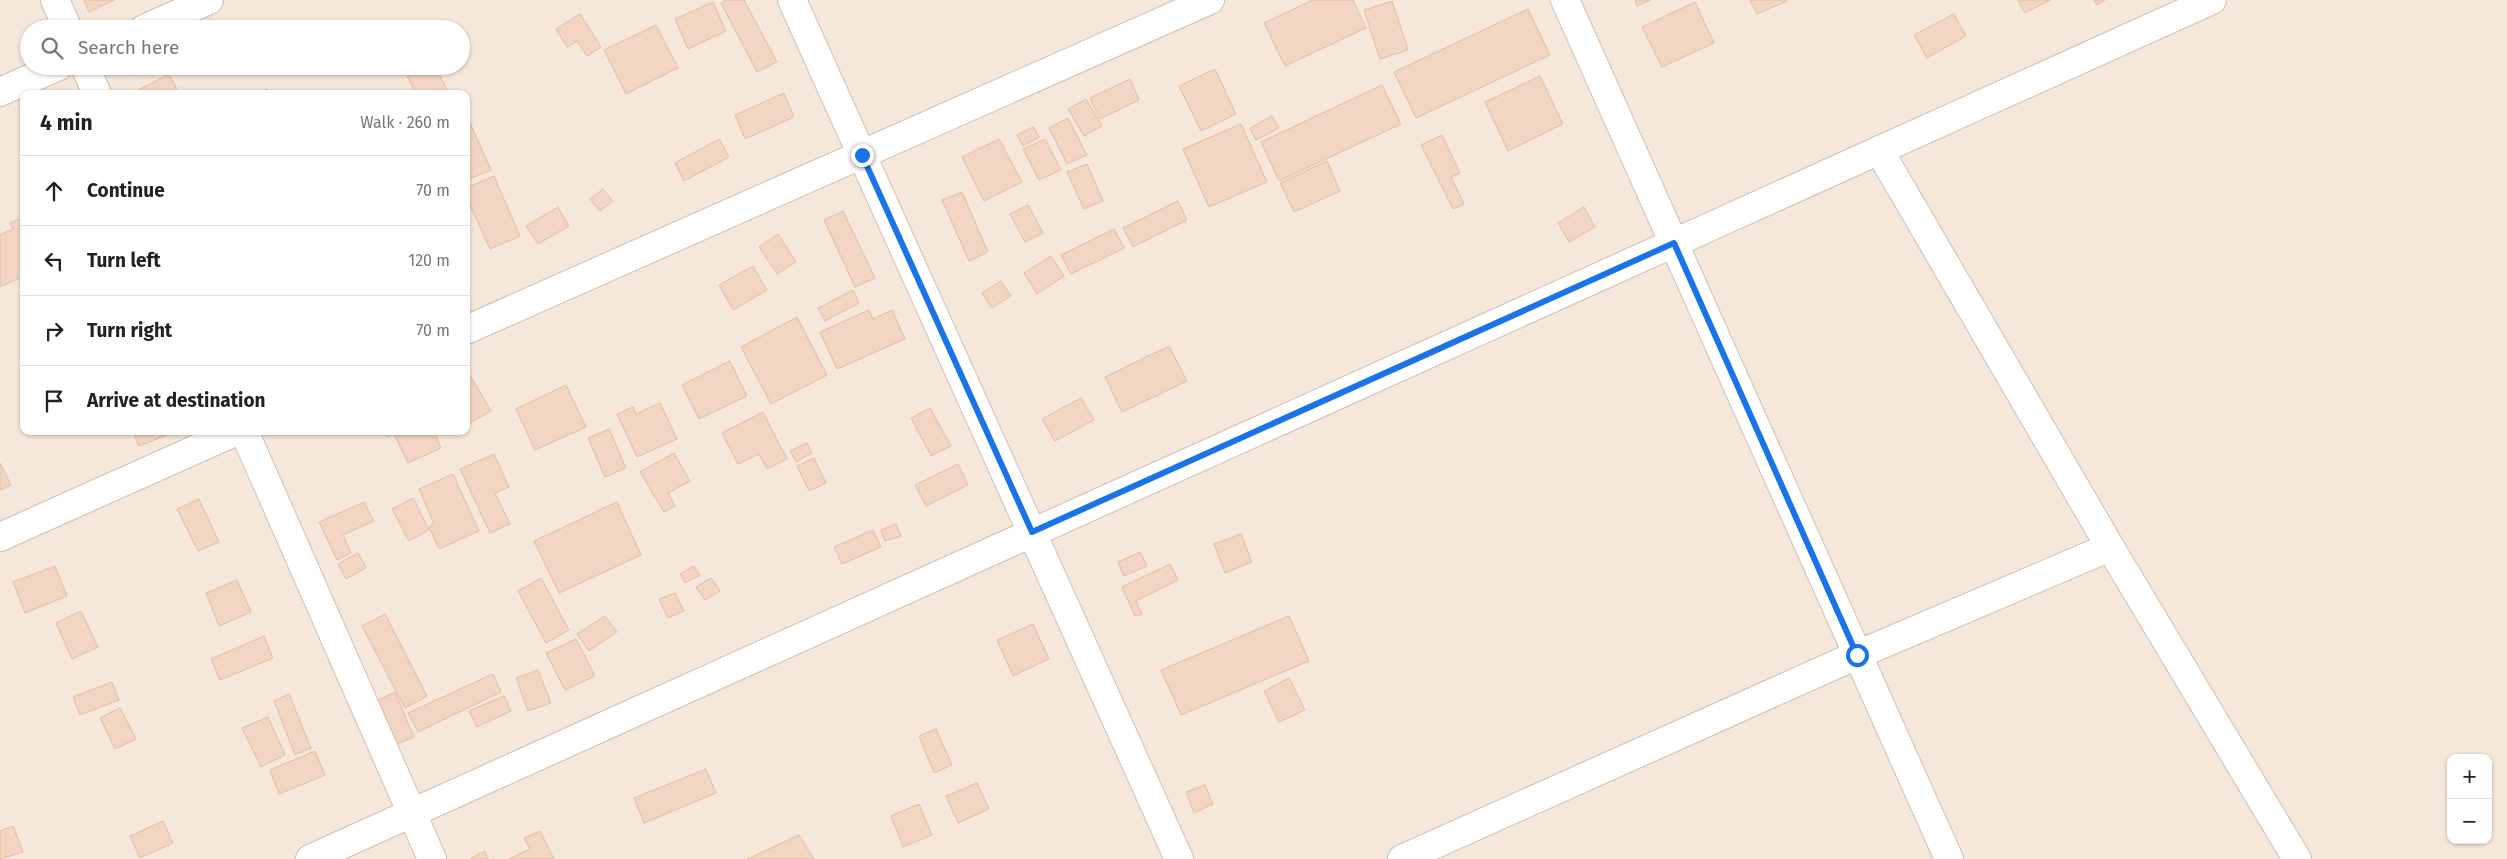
<!DOCTYPE html>
<meta charset="utf-8">
<style>
:root{--surface:#fff;--page:#f2f2f2;--text:#222;--muted:#767676;--line:#e0e0e0}
body{margin:0;font-family:"Fira Sans",sans-serif;background:var(--page);color:var(--text)}
.controls{position:absolute;right:15px;bottom:15px;display:grid;overflow:hidden;border-radius:10px;box-shadow:0 1px 4px #0004}
.controls button{width:45px;height:45px;display:grid;place-items:center;padding:0;border:0;border-bottom:1px solid var(--line);background:var(--surface);color:var(--text);font:25px sans-serif}
.stop{position:absolute;width:15px;height:15px;margin:-11px;border:4px solid #1a73e8;border-radius:50%;background:#fff}
.stop.end{background:#1a73e8;border-color:#fff;box-shadow:0 1px 5px #0008}
.list{margin:0;padding:0;list-style:none}
h2{display:flex;justify-content:space-between;align-items:center;height:65px;margin:0;padding:0 20px;font-size:21px}
h2 small{font-size:16px;font-weight:400;color:var(--muted)}
.list li{display:grid;grid-template-columns:32px 1fr auto;gap:15px;align-items:center;box-sizing:border-box;height:70px;padding:0 20px;border-top:1px solid var(--line)}
.list b{display:block;font-size:19px;white-space:nowrap}
.list em{font-size:16px;font-style:normal;color:var(--muted)}
.icon{flex:none;width:28px;height:28px;fill:none;stroke:currentColor;stroke-width:2;stroke-linecap:round;stroke-linejoin:round}
.map{position:relative;flex:none;width:2507px;height:859px;overflow:hidden}
.search{position:absolute;background:var(--surface);box-shadow:0 1px 4px #0004;left:20px;top:20px;width:450px;height:55px;display:flex;align-items:center;gap:12px;box-sizing:border-box;padding:0 18px;border-radius:28px;color:var(--muted);font-size:19px}
.panel{position:absolute;background:var(--surface);box-shadow:0 1px 4px #0004;left:20px;top:90px;width:450px;height:345px;border-radius:10px}
.map>svg:first-child{display:block}
.residential{fill:#f5e8da;fill-rule:evenodd}
.building{fill:#f3d5c3;stroke:#e6bba3}
.lines{fill:none;stroke-linecap:round;stroke-linejoin:round}
.street-casing{stroke:#d1beb0;stroke-width:30}
.street{stroke:#fff;stroke-width:28}
.route{stroke:#1a73e8;stroke-width:6}
</style>
<div class="map">
<svg width="2507" height="859" viewBox="0 0 2507 859">
<rect width="100%" height="100%" fill="#fdf6ec"/>
<path class="residential" d="M0,0H2507V859H0ZM29,29H461V66H29ZM24,94H466V431H24ZM2451,758H2488V840H2451Z"/>
<g class="building">
<path d="M84,0H114L89,12Z"/>
<path d="M726,0H744L777,62L757,72L721,3Z"/>
<path d="M1313,0H1353L1366,28L1285,66L1264,23Z"/>
<path d="M1635,0H1650L1637,6Z"/>
<path d="M1750,0H1787V1L1757,14Z"/>
<path d="M2018,0H2050L2025,13Z"/>
<path d="M2094,0H2105L2097,5Z"/>
<path d="M1392,1L1408,50L1380,59L1364,10Z"/>
<path d="M713,2L726,31L688,49L675,19Z"/>
<path d="M1695,2L1714,43L1662,67L1642,27Z"/>
<path d="M1528,9L1550,55L1416,118L1394,72Z"/>
<path d="M580,14L601,47L587,56L577,41L567,47L556,29Z"/>
<path d="M1954,14L1966,36L1927,58L1914,35Z"/>
<path d="M656,25L678,68L626,94L604,50Z"/>
<path d="M420,66H435L449,94H416L406,73Z"/>
<path d="M1215,69L1236,114L1201,131L1179,86Z"/>
<path d="M169,74L179,93L131,94Z"/>
<path d="M1540,76L1563,124L1508,151L1485,102Z"/>
<path d="M1130,79L1139,100L1100,119L1090,98Z"/>
<path d="M1382,85L1401,124L1279,181L1261,142Z"/>
<path d="M267,89L269,94H258Z"/>
<path d="M784,93L794,117L745,139L735,115Z"/>
<path d="M1086,99L1102,126L1084,136L1068,109Z"/>
<path d="M466,114L491,170L466,180Z"/>
<path d="M1272,116L1279,128L1256,140L1250,128Z"/>
<path d="M1068,118L1087,155L1067,164L1049,128Z"/>
<path d="M1241,124L1267,182L1209,207L1183,149Z"/>
<path d="M1033,127L1039,137L1023,146L1017,135Z"/>
<path d="M1442,135L1460,173L1451,177L1464,204L1453,209L1421,145Z"/>
<path d="M719,139L729,157L684,181L675,163Z"/>
<path d="M999,139L1022,182L984,201L962,157Z"/>
<path d="M1045,139L1061,170L1039,180L1023,149Z"/>
<path d="M1327,161L1340,191L1294,212L1280,183Z"/>
<path d="M1087,164L1103,201L1084,209L1067,172Z"/>
<path d="M494,176L520,236L490,249L466,196V188Z"/>
<path d="M603,189L613,201L600,211L590,199Z"/>
<path d="M962,192L988,252L969,261L942,200Z"/>
<path d="M1178,201L1187,220L1133,247L1123,228Z"/>
<path d="M1028,205L1043,233L1025,242L1010,214Z"/>
<path d="M558,207L569,226L538,244L526,226Z"/>
<path d="M1584,207L1595,227L1569,242L1558,223Z"/>
<path d="M843,211L875,278L855,287L824,220Z"/>
<path d="M24,217V276L0,287V235L13,229L10,223Z"/>
<path d="M1114,229L1124,248L1071,274L1061,255Z"/>
<path d="M778,234L796,262L777,274L759,247Z"/>
<path d="M1051,256L1064,276L1037,294L1024,273Z"/>
<path d="M753,266L767,290L733,310L719,285Z"/>
<path d="M1001,281L1011,296L992,308L982,293Z"/>
<path d="M853,290L859,303L825,321L818,308Z"/>
<path d="M869,310L873,319L892,310L905,339L837,369L820,332Z"/>
<path d="M797,317L827,375L771,404L741,347Z"/>
<path d="M1169,346L1187,381L1122,412L1105,377Z"/>
<path d="M730,361L747,396L699,419L682,385Z"/>
<path d="M470,375L491,411L466,425V377Z"/>
<path d="M566,385L586,427L535,450L516,409Z"/>
<path d="M1081,398L1094,420L1055,441L1042,419Z"/>
<path d="M660,403L677,439L637,457L617,414L633,407L636,414Z"/>
<path d="M930,408L951,446L931,456L911,418Z"/>
<path d="M763,412L787,459L767,469L759,454L738,464L722,433Z"/>
<path d="M609,429L626,468L605,477L588,438Z"/>
<path d="M133,431H165L167,435L139,446Z"/>
<path d="M384,431H434L441,448L408,463L394,434L387,437Z"/>
<path d="M807,443L812,453L796,462L790,451Z"/>
<path d="M674,453L690,481L668,493L675,506L664,512L640,472Z"/>
<path d="M494,454L509,487L495,493L510,524L490,533L460,469Z"/>
<path d="M814,458L826,483L809,491L797,466Z"/>
<path d="M0,463L11,485L0,490Z"/>
<path d="M958,464L968,485L926,506L915,485Z"/>
<path d="M453,474L479,531L439,549L429,527L434,524L419,489Z"/>
<path d="M413,498L429,530L409,541L392,509Z"/>
<path d="M199,499L219,542L198,551L177,509Z"/>
<path d="M364,502L374,521L343,535L351,553L337,560L319,522Z"/>
<path d="M617,502L641,555L559,593L534,541Z"/>
<path d="M896,524L901,536L885,541L881,530Z"/>
<path d="M873,530L881,547L842,564L834,547Z"/>
<path d="M1241,534L1252,562L1225,573L1214,544Z"/>
<path d="M1140,552L1147,566L1124,576L1118,562Z"/>
<path d="M358,553L366,568L346,579L338,564Z"/>
<path d="M1170,564L1178,580L1136,601L1142,614L1135,616L1122,587Z"/>
<path d="M55,566L67,596L25,613L13,582Z"/>
<path d="M694,566L700,575L685,583L680,574Z"/>
<path d="M541,578L569,630L546,643L518,591Z"/>
<path d="M711,578L720,591L705,600L696,587Z"/>
<path d="M237,580L251,612L219,626L206,593Z"/>
<path d="M675,593L684,611L668,618L659,599Z"/>
<path d="M81,611L98,647L72,659L56,623Z"/>
<path d="M385,614L427,696L405,708L362,626Z"/>
<path d="M605,616L617,632L589,651L577,634Z"/>
<path d="M1289,616L1309,661L1181,715L1161,670Z"/>
<path d="M1033,624L1049,659L1013,676L997,640Z"/>
<path d="M264,636L273,658L220,680L211,659Z"/>
<path d="M576,639L595,676L565,690L546,653Z"/>
<path d="M538,670L551,703L528,711L516,678Z"/>
<path d="M493,674L501,692L418,732L408,713Z"/>
<path d="M1289,678L1305,710L1279,722L1264,691Z"/>
<path d="M112,682L119,700L80,715L73,697Z"/>
<path d="M395,692L414,737L397,744L378,700Z"/>
<path d="M289,694L311,748L295,755L274,701Z"/>
<path d="M504,696L511,711L477,727L469,711Z"/>
<path d="M120,708L136,739L115,749L100,718Z"/>
<path d="M268,717L285,755L261,767L242,728Z"/>
<path d="M936,729L952,765L934,773L919,736Z"/>
<path d="M315,751L325,775L279,794L270,770Z"/>
<path d="M706,769L716,793L644,823L634,798Z"/>
<path d="M977,783L989,809L958,823L946,796Z"/>
<path d="M1205,785L1213,804L1194,813L1186,792Z"/>
<path d="M919,804L932,835L903,847L891,816Z"/>
<path d="M163,821L173,843L140,858L130,836Z"/>
<path d="M13,826L23,852L0,859V831Z"/>
<path d="M540,831L554,859H509L530,849L524,838Z"/>
<path d="M799,835L814,859H747Z"/>
<path d="M485,851L488,859H471V858Z"/>
</g>
<g class="lines">
<g class="street-casing">
<g id="street">
<path d="M55,0L68,29"/>
<path d="M792,0L1179,859"/>
<path d="M1565,0L1949,859"/>
<path d="M144,29L209,0"/>
<path d="M85,66L97,94"/>
<path d="M0,92L59,66"/>
<path d="M1879,150L2110,547L2297,859"/>
<path d="M466,330L1210,0"/>
<path d="M244,431L432,859"/>
<path d="M0,537L237,431"/>
<path d="M310,859L2212,0"/>
<path d="M1402,859L1857,655L2110,547"/>
</g>
</g>
<use href="#street" class="street"/>
</g>
<g class="lines">
<path class="route" d="M862,155L1032,532L1674,243L1857,655"/>
</g>
</svg>
<div class="controls">
<button>+</button>
<button>−</button>
</div>
<div class="stop" style="left:1857px;top:655px"></div>
<div class="stop end" style="left:862px;top:155px"></div>
<div class="search"><svg class="icon" aria-label="search" viewBox="0 0 24 24"><circle cx="10" cy="10" r="6"/><path d="M15 15l6 6"/></svg>Search here</div>
<section class="panel">
<h2>4 min<small>Walk · 260 m</small></h2>
<ul class="list">
<li><svg class="icon" aria-label="ahead" viewBox="0 0 24 24"><path d="M12 20V5M6 11l6-6 6 6"/></svg><div><b>Continue</b></div><em>70 m</em></li>
<li><svg class="icon" aria-label="left" viewBox="0 0 24 24"><path d="M17 20v-9H6M10 6l-5 5 5 5"/></svg><div><b>Turn left</b></div><em>120 m</em></li>
<li><svg class="icon" aria-label="right" viewBox="0 0 24 24"><path d="M7 20v-9h11M14 6l5 5-5 5"/></svg><div><b>Turn right</b></div><em>70 m</em></li>
<li><svg class="icon" aria-label="arrive" viewBox="0 0 24 24"><path d="M6 21V4h12l-3 4 3 4H6"/></svg><div><b>Arrive at destination</b></div></li>
</ul>
</section>
</div>
